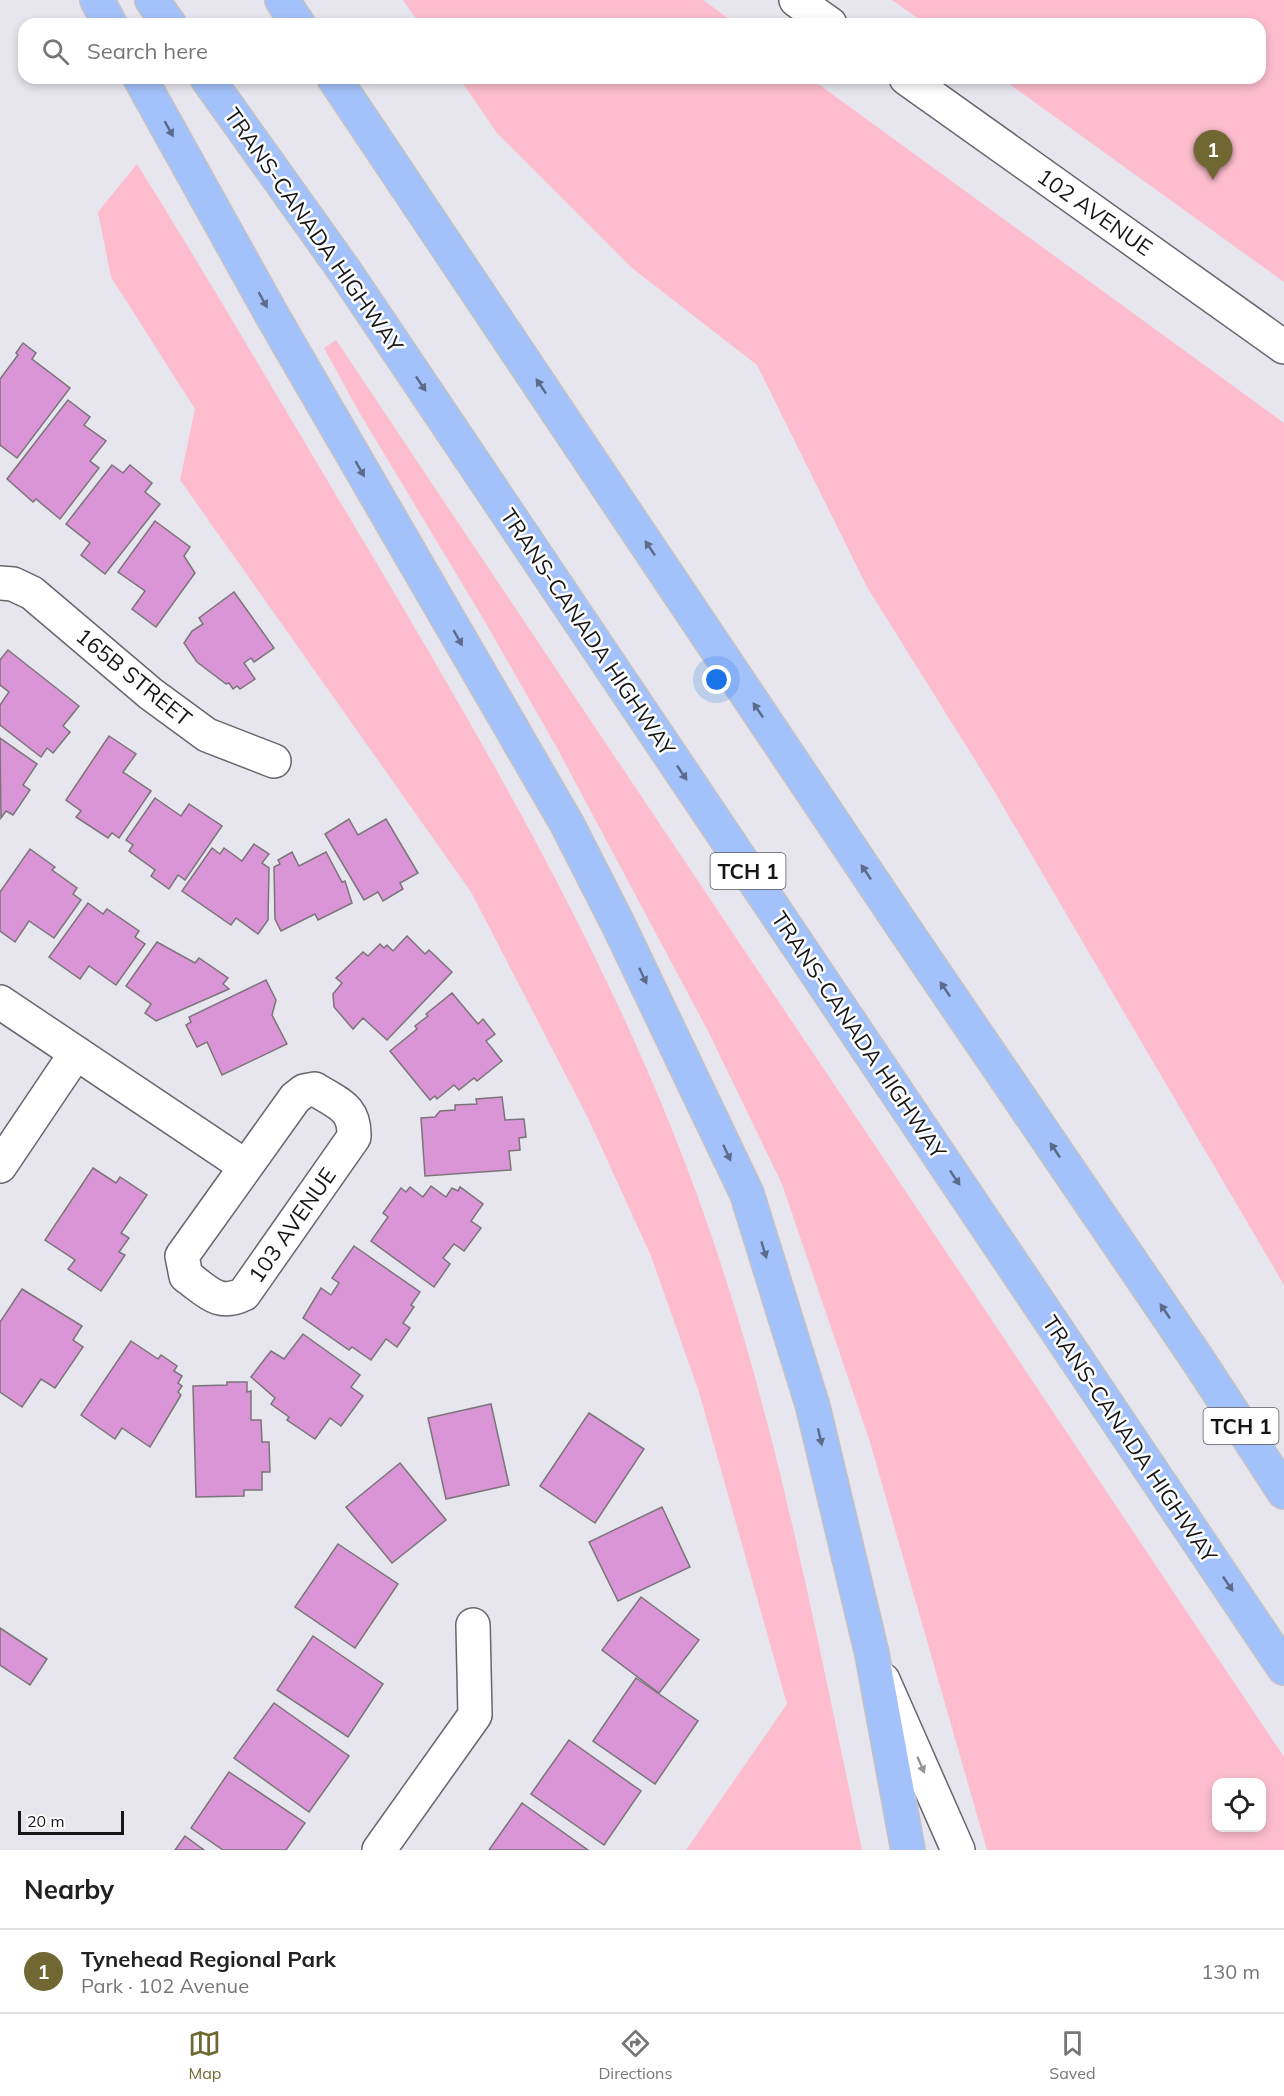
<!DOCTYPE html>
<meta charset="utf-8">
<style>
:root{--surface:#fff;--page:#f6f6f6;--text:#222;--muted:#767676;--line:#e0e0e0;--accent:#706733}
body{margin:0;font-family:Mulish,sans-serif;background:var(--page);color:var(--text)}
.controls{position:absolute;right:18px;bottom:18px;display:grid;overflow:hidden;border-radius:12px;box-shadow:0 3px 9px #0003}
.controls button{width:54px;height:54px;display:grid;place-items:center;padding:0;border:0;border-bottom:2px solid var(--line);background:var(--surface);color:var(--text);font:30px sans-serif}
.scale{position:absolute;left:18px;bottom:15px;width:106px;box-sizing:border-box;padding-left:6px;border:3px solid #161518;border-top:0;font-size:16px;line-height:21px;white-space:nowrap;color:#161518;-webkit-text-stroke:4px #fff;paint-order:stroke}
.you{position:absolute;left:717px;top:680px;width:21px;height:21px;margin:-15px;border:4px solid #fff;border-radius:50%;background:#1a73e8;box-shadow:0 0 0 9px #1a73e833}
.badge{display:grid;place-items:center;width:39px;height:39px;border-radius:50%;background:var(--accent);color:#fff;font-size:20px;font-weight:700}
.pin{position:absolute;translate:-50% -50px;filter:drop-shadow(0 2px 3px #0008)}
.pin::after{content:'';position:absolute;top:32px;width:21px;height:18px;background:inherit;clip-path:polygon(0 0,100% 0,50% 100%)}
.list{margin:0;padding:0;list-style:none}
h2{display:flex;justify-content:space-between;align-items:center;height:78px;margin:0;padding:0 24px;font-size:26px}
h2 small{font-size:20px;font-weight:400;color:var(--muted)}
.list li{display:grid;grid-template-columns:39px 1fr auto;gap:18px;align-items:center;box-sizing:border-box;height:84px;padding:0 24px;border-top:2px solid var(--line)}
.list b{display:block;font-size:22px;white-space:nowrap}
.list p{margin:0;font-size:20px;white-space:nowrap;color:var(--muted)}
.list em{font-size:20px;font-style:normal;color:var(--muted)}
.icon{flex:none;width:33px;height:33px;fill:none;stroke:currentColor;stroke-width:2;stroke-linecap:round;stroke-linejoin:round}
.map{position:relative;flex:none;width:1284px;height:1850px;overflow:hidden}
.search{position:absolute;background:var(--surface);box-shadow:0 3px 9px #0003;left:18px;right:18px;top:18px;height:66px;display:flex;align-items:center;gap:15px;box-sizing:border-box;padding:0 21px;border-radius:18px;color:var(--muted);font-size:22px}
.sheet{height:162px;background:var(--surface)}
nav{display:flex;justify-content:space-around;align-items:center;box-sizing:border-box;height:84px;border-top:2px solid var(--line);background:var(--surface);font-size:16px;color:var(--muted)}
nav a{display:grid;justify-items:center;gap:3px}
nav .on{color:var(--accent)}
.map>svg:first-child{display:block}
.green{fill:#fdbdce;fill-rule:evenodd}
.building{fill:#d995d5;stroke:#7b757a;stroke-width:1.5}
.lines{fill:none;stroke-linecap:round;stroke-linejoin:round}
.minor-casing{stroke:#67666c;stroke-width:36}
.highway-casing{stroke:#c2c2c3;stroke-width:36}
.minor{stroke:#fff;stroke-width:33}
.highway{stroke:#a3c1fa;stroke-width:33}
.oneway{fill:#5c6b89}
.oneway2{fill:#969697}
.labels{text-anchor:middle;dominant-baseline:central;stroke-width:5;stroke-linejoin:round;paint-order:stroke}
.shield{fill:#fff;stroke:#5c5b5d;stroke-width:1.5}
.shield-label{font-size:21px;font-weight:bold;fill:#161518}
.street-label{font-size:22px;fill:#161518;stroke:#fff}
</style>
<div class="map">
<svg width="1284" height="1850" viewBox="0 0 1284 1850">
<rect width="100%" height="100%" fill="#e7e5ed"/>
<g class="green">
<path d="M403,0H703L736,24H420Z"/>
<path d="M892,0H1284V282L1001,78H1260V24H926Z"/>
<path d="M459,78H810L1284,423V1285L990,784L867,587L757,365L632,268L497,133Z"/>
<path d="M137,164C216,290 290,419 367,547C490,754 613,965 696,1192C774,1404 815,1630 862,1850H686L787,1704L699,1392L651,1256L588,1118L471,892L180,480L195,409L111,277L98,212Z"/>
<path d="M336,340L1284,1757V1850H987L870,1442L782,1184L708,1031L557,748L484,620L359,412L324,348ZM1216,1782H1262V1828H1216Z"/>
</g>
<g class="building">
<path d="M23,343L36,353L32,359L70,388L17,458L0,445V379L18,355L16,353Z"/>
<path d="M68,400L90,417L84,425L106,441L90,461L99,468L60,519L36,499L33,502L7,479Z"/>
<path d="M112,465L123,473L130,465L152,483L145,492L160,504L105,574L81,555L90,543L66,524Z"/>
<path d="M155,521L190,547L184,556L195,573L156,627L132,609L145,591L118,572Z"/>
<path d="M234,592L274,648L254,662L251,658L244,663L255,679L240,689L237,686L233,689L229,683L226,684L197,662L184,643L192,631L203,624L199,618Z"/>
<path d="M8,650L79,706L63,726L70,732L53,753L47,748L41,757L0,725V705L9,692L0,685V660Z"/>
<path d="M109,736L136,754L123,772L151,791L119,838L112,833L108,838L76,817L81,811L66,800Z"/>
<path d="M0,738L37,764L23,785L30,790L13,815L6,811L1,818Z"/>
<path d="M155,798L181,816L189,804L222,826L185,880L178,875L169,889L151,876L155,870L129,851L133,845L126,840Z"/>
<path d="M349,819L358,835L386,819L418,873L400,883L403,889L383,901L378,892L364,900L325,834Z"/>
<path d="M254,844L269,854L262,863L269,868L268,920L258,934L236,918L231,925L182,891L212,848L220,854L224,848L242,861Z"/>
<path d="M30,849L55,867L52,870L77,888L73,894L81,900L54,938L29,921L15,942L0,931V892Z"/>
<path d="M292,852L299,866L326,852L342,882L345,881L352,903L318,920L315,914L281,931L275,919L274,867L280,864L278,860Z"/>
<path d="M88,903L103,914L107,909L139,931L135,937L145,944L116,985L89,966L80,979L49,957Z"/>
<path d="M407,936L425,954L429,950L452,972L387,1040L363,1018L353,1029L334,1007L333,994L342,983L336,978L363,952L368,956L380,944L384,948L387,945L393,951Z"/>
<path d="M157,942L195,963L199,958L228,978L223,984L229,989L156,1021L145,1013L151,1004L126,986Z"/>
<path d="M266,980L276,1000L272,1015L287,1044L222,1075L207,1042L197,1047L186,1025L191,1022L189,1017Z"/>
<path d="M452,993L478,1024L483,1019L495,1034L486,1041L502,1061L477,1081L474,1078L459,1090L454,1085L437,1099L435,1096L430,1100L390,1051L417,1029L415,1026L428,1016L426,1014Z"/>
<path d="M502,1097L505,1120L524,1119L526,1137L519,1138L520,1150L509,1151L511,1170L425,1176L421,1118L435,1117L440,1111L455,1110V1105L477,1104L476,1099Z"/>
<path d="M93,1168L116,1183L120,1177L147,1195L121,1233L129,1238L119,1252L125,1255L101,1291L68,1269L75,1260L45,1240Z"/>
<path d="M431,1186L446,1197L452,1188L458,1191L460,1187L483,1204L471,1221L481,1228L464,1251L454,1244L443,1258L450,1264L434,1287L371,1241L388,1217L383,1213L401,1188L406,1192L410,1187L423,1197Z"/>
<path d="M354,1246L420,1292L411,1305L414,1307L403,1323L410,1328L397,1347L386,1339L371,1360L352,1347L349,1350L303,1318L321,1288L331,1295L339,1283L332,1278Z"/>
<path d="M22,1289L82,1326L73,1340L83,1347L55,1388L41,1379L22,1407L0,1392V1322Z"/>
<path d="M303,1334L360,1375L351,1387L363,1396L341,1426L330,1418L315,1439L287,1420L289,1417L271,1404L275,1398L251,1377L271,1351L284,1359Z"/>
<path d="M131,1341L158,1359L161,1355L177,1366L174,1371L182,1376L178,1383L182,1386L178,1392L181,1395L150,1447L122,1428L115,1439L81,1415Z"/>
<path d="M227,1382H247V1392L251,1391V1420H261L262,1442H269L270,1472H262V1490H244V1496L196,1497L193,1386L227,1385Z"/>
<path d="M491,1404L509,1485L446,1499L428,1418Z"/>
<path d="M589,1413L644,1449L595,1523L540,1486Z"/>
<path d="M400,1463L446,1520L392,1563L346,1507Z"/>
<path d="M662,1507L690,1567L618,1601L589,1542Z"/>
<path d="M338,1544L398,1584L355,1648L295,1607Z"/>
<path d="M641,1597L699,1640L659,1693L602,1650Z"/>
<path d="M0,1628L47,1659L30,1685L0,1665Z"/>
<path d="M313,1636L383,1684L348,1737L277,1690Z"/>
<path d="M636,1678L698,1721L655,1784L593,1741Z"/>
<path d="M274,1703L349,1756L309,1812L234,1758Z"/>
<path d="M569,1740L641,1791L604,1845L531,1794Z"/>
<path d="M229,1772L305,1823L286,1850H223L191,1828Z"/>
<path d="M522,1803L588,1850H489Z"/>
<path d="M185,1836L204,1850H175Z"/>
</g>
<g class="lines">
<g class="minor-casing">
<g id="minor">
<path d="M796,0L830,24"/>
<path d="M906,78L1284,347"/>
<path d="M0,583L13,584L32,593L151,694L207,735L274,761"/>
<path d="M0,1002L245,1166"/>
<path d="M315,1089C338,1104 355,1107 354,1137L244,1294C218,1307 207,1291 186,1276L182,1256L295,1098L304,1091Z"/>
<path d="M0,1166L76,1053"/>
<path d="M883,1680L958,1850"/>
<path d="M379,1850L475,1715L473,1625"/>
</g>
</g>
<g class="highway-casing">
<g id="highway">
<path d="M97,0L110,24"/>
<path d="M152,0L169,24"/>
<path d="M282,0L298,24"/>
<path d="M140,78L273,317L567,824L618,924L747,1194L813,1407L872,1654L908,1850"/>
<path d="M207,78L344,270L1284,1668"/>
<path d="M334,78L899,921L1198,1360L1284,1492"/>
</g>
</g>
<use href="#minor" class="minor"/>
<use href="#highway" class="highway"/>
</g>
<defs><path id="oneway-solid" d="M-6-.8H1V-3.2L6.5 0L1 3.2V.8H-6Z" transform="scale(1.5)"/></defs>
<g class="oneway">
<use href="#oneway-solid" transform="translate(169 129) rotate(61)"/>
<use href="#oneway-solid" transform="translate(263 300) rotate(61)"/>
<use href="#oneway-solid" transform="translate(421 384) rotate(56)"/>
<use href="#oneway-solid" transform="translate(541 386) rotate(-124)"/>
<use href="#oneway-solid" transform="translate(360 469) rotate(60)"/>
<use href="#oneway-solid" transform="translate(650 548) rotate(-124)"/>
<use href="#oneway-solid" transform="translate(458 638) rotate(60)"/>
<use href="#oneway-solid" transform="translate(758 710) rotate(-124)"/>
<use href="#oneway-solid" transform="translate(682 773) rotate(56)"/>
<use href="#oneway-solid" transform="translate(866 872) rotate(-124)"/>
<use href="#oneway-solid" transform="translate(643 976) rotate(65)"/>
<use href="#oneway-solid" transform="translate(945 989) rotate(-124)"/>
<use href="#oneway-solid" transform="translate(1055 1150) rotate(-124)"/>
<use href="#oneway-solid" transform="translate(727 1153) rotate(65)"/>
<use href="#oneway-solid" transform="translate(955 1178) rotate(56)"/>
<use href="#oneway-solid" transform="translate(764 1250) rotate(73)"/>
<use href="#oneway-solid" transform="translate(1165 1311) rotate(-124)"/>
<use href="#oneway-solid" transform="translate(820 1437) rotate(77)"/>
<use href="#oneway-solid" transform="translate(1228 1584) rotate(56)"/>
</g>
<use class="oneway2" href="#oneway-solid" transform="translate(921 1765) rotate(66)"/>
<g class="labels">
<g class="shield">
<rect x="710.5" y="853" width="75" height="36" rx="4.5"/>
<rect x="1203.5" y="1408" width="75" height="36" rx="4.5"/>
</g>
<g class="shield-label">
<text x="748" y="871">TCH 1</text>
<text x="1241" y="1426">TCH 1</text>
</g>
<g class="street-label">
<text transform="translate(1095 212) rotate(35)">102 AVENUE</text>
<text transform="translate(314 230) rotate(55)">TRANS-CANADA HIGHWAY</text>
<text transform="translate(588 632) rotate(56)">TRANS-CANADA HIGHWAY</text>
<text transform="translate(134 677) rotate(39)">165B STREET</text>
<text transform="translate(859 1035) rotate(56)">TRANS-CANADA HIGHWAY</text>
<text transform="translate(292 1225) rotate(-55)">103 AVENUE</text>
<text transform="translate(1130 1439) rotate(56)">TRANS-CANADA HIGHWAY</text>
</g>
</g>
</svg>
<div class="controls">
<button><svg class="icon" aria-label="locate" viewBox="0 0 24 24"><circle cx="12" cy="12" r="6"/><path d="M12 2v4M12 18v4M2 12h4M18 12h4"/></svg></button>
</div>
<div class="scale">20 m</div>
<div class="you"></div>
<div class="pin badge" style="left:1213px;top:180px">1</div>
<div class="search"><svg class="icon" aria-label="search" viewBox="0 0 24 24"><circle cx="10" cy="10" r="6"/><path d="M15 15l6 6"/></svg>Search here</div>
</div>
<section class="sheet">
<h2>Nearby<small></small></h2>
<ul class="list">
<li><span class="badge">1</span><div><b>Tynehead Regional Park</b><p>Park · 102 Avenue</p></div><em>130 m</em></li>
</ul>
</section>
<nav>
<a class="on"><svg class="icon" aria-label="map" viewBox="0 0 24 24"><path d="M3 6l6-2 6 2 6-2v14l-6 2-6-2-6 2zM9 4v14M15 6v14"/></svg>Map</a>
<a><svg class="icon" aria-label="directions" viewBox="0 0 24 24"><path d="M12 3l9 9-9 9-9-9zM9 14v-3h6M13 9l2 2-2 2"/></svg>Directions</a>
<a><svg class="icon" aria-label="saved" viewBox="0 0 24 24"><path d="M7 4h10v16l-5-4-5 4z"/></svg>Saved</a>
</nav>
